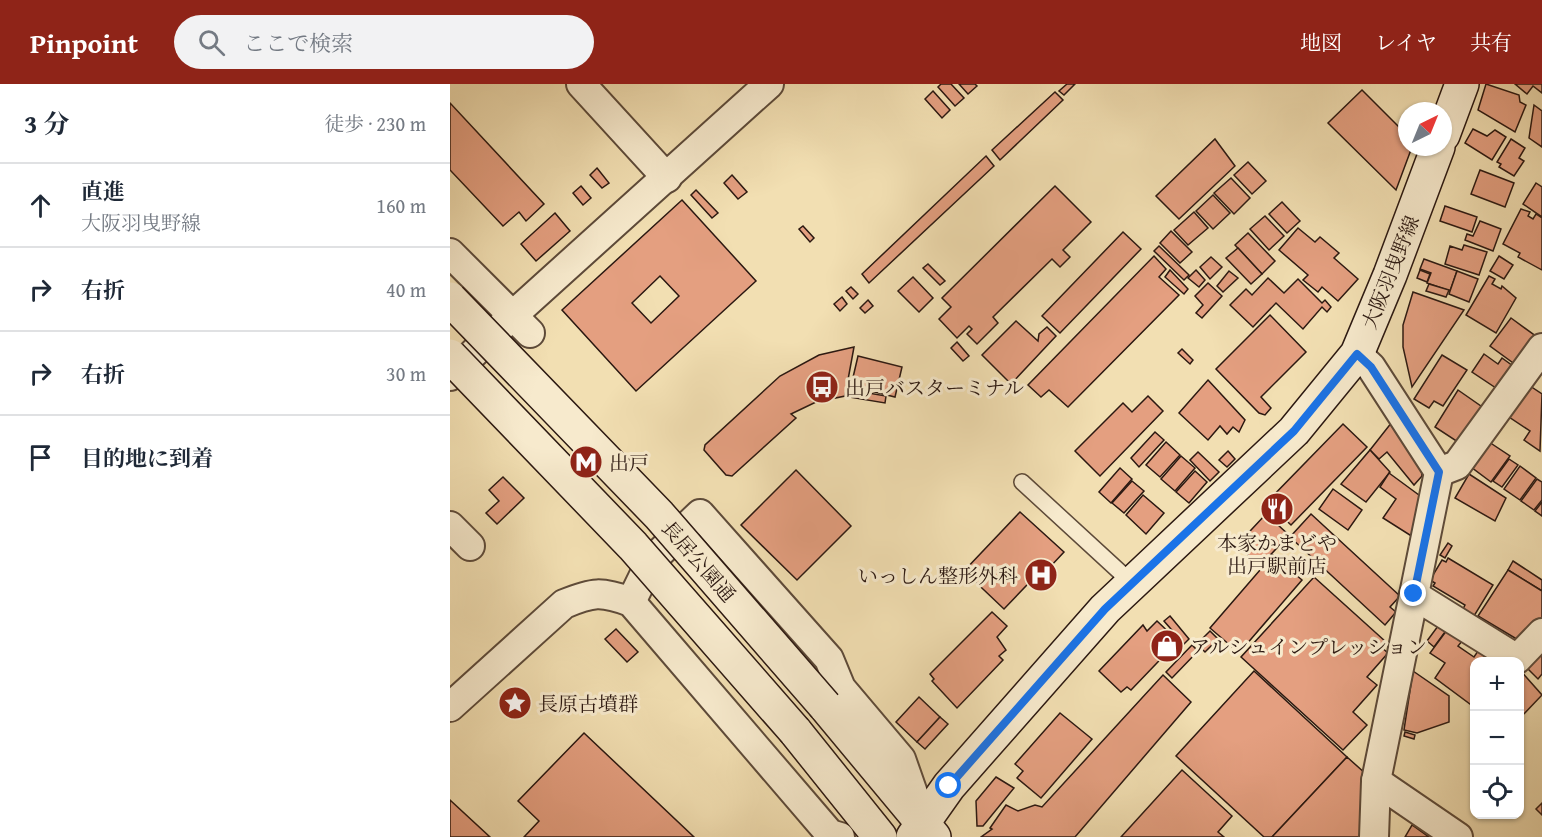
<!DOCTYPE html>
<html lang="ja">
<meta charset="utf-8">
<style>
:root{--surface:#fff;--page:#f2f2f3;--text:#1f2937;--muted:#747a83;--line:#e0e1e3;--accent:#8f2418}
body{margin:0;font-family:"Gentium Book Plus","Noto Serif JP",serif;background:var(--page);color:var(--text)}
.controls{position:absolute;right:18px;bottom:18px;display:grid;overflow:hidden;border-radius:12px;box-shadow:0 2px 4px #0004}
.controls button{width:54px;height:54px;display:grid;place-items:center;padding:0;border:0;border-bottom:2px solid var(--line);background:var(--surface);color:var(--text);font:30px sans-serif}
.compass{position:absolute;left:948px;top:18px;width:54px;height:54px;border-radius:50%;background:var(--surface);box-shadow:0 2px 4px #0004;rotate:43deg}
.stop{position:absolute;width:18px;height:18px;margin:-14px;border:4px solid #1a73e8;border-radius:50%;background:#fff}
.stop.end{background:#1a73e8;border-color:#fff;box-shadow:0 2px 6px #0008}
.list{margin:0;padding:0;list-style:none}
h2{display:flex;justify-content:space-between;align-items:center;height:78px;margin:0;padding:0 24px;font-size:26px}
h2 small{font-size:20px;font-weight:400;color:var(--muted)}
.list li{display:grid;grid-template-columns:39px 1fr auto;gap:18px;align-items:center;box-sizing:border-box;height:84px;padding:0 24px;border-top:2px solid var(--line)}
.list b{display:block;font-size:22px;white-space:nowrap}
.list p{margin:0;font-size:20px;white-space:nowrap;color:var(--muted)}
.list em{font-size:20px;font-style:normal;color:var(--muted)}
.icon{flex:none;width:33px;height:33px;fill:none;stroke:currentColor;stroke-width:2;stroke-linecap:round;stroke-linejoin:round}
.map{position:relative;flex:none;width:1092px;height:753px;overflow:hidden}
header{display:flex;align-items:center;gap:36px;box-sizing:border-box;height:84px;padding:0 30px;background:var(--accent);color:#fff}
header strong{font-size:28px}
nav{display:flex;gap:33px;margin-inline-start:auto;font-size:21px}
.search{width:420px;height:54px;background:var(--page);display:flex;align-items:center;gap:15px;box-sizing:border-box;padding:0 21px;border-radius:33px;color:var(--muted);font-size:22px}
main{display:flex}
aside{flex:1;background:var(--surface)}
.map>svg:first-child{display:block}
.building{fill:#e49f80;stroke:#2b1811;stroke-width:1.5;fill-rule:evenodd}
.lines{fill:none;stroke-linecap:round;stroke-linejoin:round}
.lane-casing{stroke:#5d4a39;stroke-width:18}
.street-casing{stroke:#5d4a39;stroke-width:32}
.secondary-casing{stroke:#2b1811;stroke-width:36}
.lane{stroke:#f7eacd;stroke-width:15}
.street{stroke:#f7eacd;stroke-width:28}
.secondary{stroke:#f7eacd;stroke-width:33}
.secondary-bridge-casing{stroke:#2b1811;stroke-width:36;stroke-linecap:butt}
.secondary-bridge{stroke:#f7eacd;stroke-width:33}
.route{stroke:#1a73e8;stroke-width:8}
.labels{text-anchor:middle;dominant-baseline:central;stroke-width:6;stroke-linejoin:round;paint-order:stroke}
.street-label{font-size:20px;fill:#2b1811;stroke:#f7eacd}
.poi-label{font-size:20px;fill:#2b1811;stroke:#f7eacd;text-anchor:start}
</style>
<header>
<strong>Pinpoint</strong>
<div class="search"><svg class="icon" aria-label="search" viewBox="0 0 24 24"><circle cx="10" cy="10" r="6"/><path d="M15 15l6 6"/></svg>ここで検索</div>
<nav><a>地図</a><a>レイヤ</a><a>共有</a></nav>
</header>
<main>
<aside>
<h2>3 分<small>徒歩 · 230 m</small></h2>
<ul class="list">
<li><svg class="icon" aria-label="ahead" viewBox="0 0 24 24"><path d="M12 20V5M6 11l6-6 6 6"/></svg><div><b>直進</b><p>大阪羽曳野線</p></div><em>160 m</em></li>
<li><svg class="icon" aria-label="right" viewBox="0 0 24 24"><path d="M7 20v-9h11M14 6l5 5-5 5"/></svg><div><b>右折</b></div><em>40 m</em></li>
<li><svg class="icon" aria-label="right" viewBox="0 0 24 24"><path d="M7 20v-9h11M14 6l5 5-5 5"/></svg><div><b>右折</b></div><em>30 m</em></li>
<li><svg class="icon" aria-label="arrive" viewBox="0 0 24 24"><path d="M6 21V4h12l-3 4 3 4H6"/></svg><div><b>目的地に到着</b></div></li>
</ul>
</aside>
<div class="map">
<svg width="1092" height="753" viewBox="0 0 1092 753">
<rect width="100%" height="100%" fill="#f2dfb2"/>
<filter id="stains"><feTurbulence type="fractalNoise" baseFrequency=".00333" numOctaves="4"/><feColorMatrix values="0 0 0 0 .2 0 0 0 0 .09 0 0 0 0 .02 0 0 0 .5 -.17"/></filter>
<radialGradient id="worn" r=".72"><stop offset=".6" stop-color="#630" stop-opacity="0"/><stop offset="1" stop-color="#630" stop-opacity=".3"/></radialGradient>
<g class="building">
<path d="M491,0H501L514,14L505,22L488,3Z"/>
<path d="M509,0H525L527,2L518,10Z"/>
<path d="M617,0H625L614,11L609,7Z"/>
<path d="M1036,0L1069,11L1070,18L1076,21L1065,48L1028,26Z"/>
<path d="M1065,0H1092V9L1083,2L1077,10Z"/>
<path d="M912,6L953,47L957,43V63H962L946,106L878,39Z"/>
<path d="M483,7L500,26L492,34L475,15Z"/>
<path d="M605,8L613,16L550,76L542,66Z"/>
<path d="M0,19L94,120L76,137L69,128L53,142L0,86Z"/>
<path d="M1084,21L1092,27V63L1079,54Z"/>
<path d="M1023,45L1037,52L1045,46L1056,53L1042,76L1015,59Z"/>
<path d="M765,55L785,82L729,135L706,112Z"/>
<path d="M1061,55L1075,64L1069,74L1074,77L1064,92L1049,83L1051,80L1047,78Z"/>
<path d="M536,72L544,82L419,199L412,190Z"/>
<path d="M798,78L816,97L802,110L784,91Z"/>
<path d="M147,84L159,99L152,104L140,91Z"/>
<path d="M1030,86L1064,99L1055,123L1021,110Z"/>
<path d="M282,91L297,108L288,115L274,99Z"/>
<path d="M781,94L800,114L784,130L764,109Z"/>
<path d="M1086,99L1092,103V133L1073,120Z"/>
<path d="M131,102L141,114L133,121L123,109Z"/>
<path d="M605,102L641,138L613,166L620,173L610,183L602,175L543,233L548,239L527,260L517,250L522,245L519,242L507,254L489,235L501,223L492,214Z"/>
<path d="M246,106L268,129L262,134L241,111Z"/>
<path d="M763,111L780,129L763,145L746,127Z"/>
<path d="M232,116L306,197L186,307L112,226ZM210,192L229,212L201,239L182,219Z"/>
<path d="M832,118L850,137L837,149L819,130Z"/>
<path d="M995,122L1027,133L1022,148L990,137Z"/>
<path d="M1071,125L1080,128L1078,132L1083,135L1086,130L1092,134V186L1068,173L1070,169L1053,160Z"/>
<path d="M744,128L758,144L738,161L724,146Z"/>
<path d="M105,129L120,147L86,177L71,160Z"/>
<path d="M815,132L834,152L819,166L800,145Z"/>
<path d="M1030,137L1051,145L1043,167L1015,156L1017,150L1023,152Z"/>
<path d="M353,142L364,154L360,158L349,145Z"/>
<path d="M848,144L865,158L870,153L889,169L884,174L908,195L888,217L872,203L868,208L853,196L858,191L829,166Z"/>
<path d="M721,147L742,168L730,179L710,159Z"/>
<path d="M673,148L691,165L610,249L592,232Z"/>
<path d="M798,149L825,177L812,190L785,161Z"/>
<path d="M1014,161L1037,168L1029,191L995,180L1000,162L1012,166Z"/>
<path d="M709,162L739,191L734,196L704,167Z"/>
<path d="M788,164L812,190L801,200L776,174Z"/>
<path d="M704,172L716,185L709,193L729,211L618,323L599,306L591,313L578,301Z"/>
<path d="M1049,172L1063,181L1054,195L1040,187Z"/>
<path d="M761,173L772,183L760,195L750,183Z"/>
<path d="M974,175L1007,187L1000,207L977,199L981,189L970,185Z"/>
<path d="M478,180L495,197L490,201L473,184Z"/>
<path d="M720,186L738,205L734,210L715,193Z"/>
<path d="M746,186L755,196L749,203L738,194Z"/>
<path d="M970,186L980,190L977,198L967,194Z"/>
<path d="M779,187L788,194L773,208L767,202Z"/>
<path d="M1007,187L1028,195L1019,218L999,210Z"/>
<path d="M1039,192L1045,195L1042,200L1051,205L1052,202L1066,214L1046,249L1016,231Z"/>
<path d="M463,193L483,214L469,228L448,207Z"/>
<path d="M818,194L834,209L848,195L872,219L875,216L881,223L877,228L872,223L853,245L826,219L803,243L780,221L796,205L802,211Z"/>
<path d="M758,199L772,212L752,234L746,229L753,221L745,212Z"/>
<path d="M979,200L999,206L996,213L976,207Z"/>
<path d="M401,203L408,210L403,215L396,207Z"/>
<path d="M963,208L1014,226L962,303L953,263V241Z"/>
<path d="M392,213L397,220L390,227L384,220Z"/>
<path d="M418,216L423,222L415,229L410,224Z"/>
<path d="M820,231L856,268L811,313L821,324L815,331L809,329L766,285Z"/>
<path d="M1061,234L1087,253L1066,281L1040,262Z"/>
<path d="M566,237L588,257L589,250L597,243L606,252L561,300L532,271Z"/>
<path d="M507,258L519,272L513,277L501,264Z"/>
<path d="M404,263L395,312L366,318L341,330L346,334L282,392L276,391L254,366L255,361L330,292L369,271Z"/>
<path d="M732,265L743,276L740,280L728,269Z"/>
<path d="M1034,270L1048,280L1052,274L1067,285L1052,308L1022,288Z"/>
<path d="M992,271L1017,286L993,322L984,317L979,324L964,315Z"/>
<path d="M408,272L452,283L445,313L401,302Z"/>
<path d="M758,296L795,336L789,348L783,343L777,350L770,342L758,356L729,329Z"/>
<path d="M1077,300L1092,310L1090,367L1074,356L1080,347L1056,331Z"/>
<path d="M401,306L436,312L435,319L399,313Z"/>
<path d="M1008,306L1038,327L1014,362L985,343Z"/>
<path d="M698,312L713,327L650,392L625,367L673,319L682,328Z"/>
<path d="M942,338L971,383L972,392L964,401L937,368L929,375L920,366Z"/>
<path d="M893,340L917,363L841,441L817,418Z"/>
<path d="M705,348L714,356L689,383L681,374Z"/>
<path d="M716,358L730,371L710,393L696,381Z"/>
<path d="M1039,358L1060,372L1041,398L1021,383Z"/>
<path d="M920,366L940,388L916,418L891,400Z"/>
<path d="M778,367L785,375L777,383L769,376Z"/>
<path d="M748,368L769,388L760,397L740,376Z"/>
<path d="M731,372L745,384L725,407L711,395Z"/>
<path d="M1059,375L1068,381L1052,403L1043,397Z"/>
<path d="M1070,382L1086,394L1070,416L1054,405Z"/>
<path d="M670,384L682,395L661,419L649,408Z"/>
<path d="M346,386L401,442L347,496L291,441Z"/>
<path d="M745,387L757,398L739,419L726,408Z"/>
<path d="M939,389L973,414L963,453L933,434L946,415L930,403Z"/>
<path d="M1019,390L1056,414L1045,437L1005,414Z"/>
<path d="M53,393L74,414L47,440L36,429L49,417L39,406Z"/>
<path d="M1087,395L1092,398V416L1084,426L1071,417Z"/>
<path d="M682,397L694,407L674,429L662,419Z"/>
<path d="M883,405L912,426L898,446L869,425Z"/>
<path d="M693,411L714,429L696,450L676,431Z"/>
<path d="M1092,418V432L1085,427Z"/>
<path d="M570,428L614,468L600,483L597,480L554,525L514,487Z"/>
<path d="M816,430L839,451L810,482L787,461Z"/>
<path d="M861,430L950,512L940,523L946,528L935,541L840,453Z"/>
<path d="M998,459L1002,462L995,474L990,471Z"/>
<path d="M823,471L852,496L789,569L760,544Z"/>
<path d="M998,474L1043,501L1024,532L1013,525L1015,521L983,502L985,499L980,496L992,476L996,478Z"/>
<path d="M1063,477L1092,496V507L1058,486Z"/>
<path d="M1058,486L1092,507V543L1075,560L1028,532Z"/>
<path d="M864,493L936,558L931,563L938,569L917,593L927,601L903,628L917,641L893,666L791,573Z"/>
<path d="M542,528L557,542L547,553L556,566L549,572L553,576L507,624L482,597L484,595L480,590Z"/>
<path d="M720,532L739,555L734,560L714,537Z"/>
<path d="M707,537L728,557L681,606L677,603L671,608L649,587L693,541L697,547Z"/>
<path d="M988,542L995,548L984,563L977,557Z"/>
<path d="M166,545L188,568L177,578L155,555Z"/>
<path d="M997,546L1013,556L1008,562L1024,573L1028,567L1040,576L1024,578V623L985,594L995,579L980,569Z"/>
<path d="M760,547L768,555L755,568L747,560Z"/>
<path d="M742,561L748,567L722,594L716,588Z"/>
<path d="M1092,567V590L1088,595L1076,583Z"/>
<path d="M1070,586L1092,611L1070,634Z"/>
<path d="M804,587L897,673L822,753H814L726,672Z"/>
<path d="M963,587L999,612V638L967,649L954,646Z"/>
<path d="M713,591L741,618L625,753H531L542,745L540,744L556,721L568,727L585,721L592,723Z"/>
<path d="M469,613L490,633L467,658L446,638Z"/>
<path d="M610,629L642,655L591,714L567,694L573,687L565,680Z"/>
<path d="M490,633L498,640L475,665L467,658Z"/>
<path d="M955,648L965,651L964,655L954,652Z"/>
<path d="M134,649L244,753H74L89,737L68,717Z"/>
<path d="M897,673L916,690V718L910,753H822Z"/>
<path d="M732,686L782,732L768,748L774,753H671Z"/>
<path d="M546,693L564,704L533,742H527L526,717Z"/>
<path d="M0,716L40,753H0Z"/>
<path d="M1092,719V731L1086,725Z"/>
<path d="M962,741L979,753H955Z"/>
</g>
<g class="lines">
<g class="lane-casing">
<path id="lane" d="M572,398L683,500"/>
</g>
<g class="street-casing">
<g id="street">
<path d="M131,0L217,94"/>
<path d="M0,169L80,249"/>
<path d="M907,270L921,283L989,388L926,697L924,753"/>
<path d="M0,292L63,231L319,0"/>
<path d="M989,388L1007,381L1092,264"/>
<path d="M0,442L20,462"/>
<path d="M964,511L1067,575L1092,549"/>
<path d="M181,518L201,477L250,430L379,575L391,604L451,675L471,732"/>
<path d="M0,623L114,520C143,508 151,507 181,518L380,750L390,753"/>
<path d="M926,697L1008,753"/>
</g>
</g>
<g class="secondary-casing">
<g id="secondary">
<path d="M993,51L1012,0"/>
<path d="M375,622L484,753"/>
<path d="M345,647L430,753"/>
<path d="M463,753L499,702L655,525L844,347L907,270L940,191L988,63"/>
</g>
</g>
<use href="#lane" class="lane"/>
<use href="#street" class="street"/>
<use href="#secondary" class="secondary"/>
<g class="secondary-bridge-casing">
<g id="secondary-bridge">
<path d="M0,215L209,431L375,622"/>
<path d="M0,272L183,462L345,647"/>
</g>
</g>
<use href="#secondary-bridge" class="secondary-bridge"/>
</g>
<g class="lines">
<path class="route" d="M499,702L655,525L844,347L907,270L921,283L989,388L964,510"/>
</g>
<defs>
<g id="bus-disc" transform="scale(1.725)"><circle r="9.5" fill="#8f2418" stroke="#f7eacd"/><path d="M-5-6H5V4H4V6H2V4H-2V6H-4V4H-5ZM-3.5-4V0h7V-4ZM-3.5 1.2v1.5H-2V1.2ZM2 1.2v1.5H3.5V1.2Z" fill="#fff"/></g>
<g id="metro-disc" transform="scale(1.725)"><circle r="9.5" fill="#8f2418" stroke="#f7eacd"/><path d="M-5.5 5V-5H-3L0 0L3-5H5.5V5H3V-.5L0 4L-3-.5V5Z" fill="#fff"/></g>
<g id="restaurant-disc" transform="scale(1.725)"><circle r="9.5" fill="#8f2418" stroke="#f7eacd"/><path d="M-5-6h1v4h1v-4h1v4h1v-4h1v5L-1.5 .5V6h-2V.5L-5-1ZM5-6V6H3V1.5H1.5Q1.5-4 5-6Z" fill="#fff"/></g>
<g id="hospital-disc" transform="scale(1.725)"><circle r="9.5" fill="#8f2418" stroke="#f7eacd"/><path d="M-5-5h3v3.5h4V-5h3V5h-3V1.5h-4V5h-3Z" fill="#fff"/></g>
<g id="shop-disc" transform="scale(1.725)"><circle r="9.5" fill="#8f2418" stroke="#f7eacd"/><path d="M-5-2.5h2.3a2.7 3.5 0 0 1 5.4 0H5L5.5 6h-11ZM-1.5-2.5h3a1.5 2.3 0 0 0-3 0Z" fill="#fff"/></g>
<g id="sight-disc" transform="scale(1.725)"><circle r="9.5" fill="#8f2418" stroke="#f7eacd"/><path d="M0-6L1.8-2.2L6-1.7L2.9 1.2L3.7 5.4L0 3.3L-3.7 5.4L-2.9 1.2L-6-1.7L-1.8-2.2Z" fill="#fff"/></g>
</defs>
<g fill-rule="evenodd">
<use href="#bus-disc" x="372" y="303"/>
<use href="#metro-disc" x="136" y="378"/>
<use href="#restaurant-disc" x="827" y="425"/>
<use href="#hospital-disc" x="591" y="491"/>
<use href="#shop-disc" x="717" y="562"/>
<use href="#sight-disc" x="65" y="619"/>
</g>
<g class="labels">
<g class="street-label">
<text transform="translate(940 188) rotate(-68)">大阪羽曳野線</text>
<text transform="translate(249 477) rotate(49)">長居公園通</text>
</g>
<g class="poi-label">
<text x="395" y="303">出戸バスターミナル</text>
<text x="159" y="378">出戸</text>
<text x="827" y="458" text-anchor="middle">本家かまどや<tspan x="827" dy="23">出戸駅前店</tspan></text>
<text x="568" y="491" text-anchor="end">いっしん整形外科</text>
<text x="740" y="562">アルシュインプレッション</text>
<text x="88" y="619">長原古墳群</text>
</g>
</g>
<rect width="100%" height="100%" filter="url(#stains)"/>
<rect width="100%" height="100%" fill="url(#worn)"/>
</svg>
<div class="controls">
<button>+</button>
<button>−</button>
<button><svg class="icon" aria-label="locate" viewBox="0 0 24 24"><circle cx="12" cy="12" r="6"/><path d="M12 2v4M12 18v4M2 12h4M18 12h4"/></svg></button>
</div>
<svg class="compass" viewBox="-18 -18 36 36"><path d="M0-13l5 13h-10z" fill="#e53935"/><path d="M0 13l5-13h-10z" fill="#747a83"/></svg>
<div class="stop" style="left:499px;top:702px"></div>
<div class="stop end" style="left:964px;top:510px"></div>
</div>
</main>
